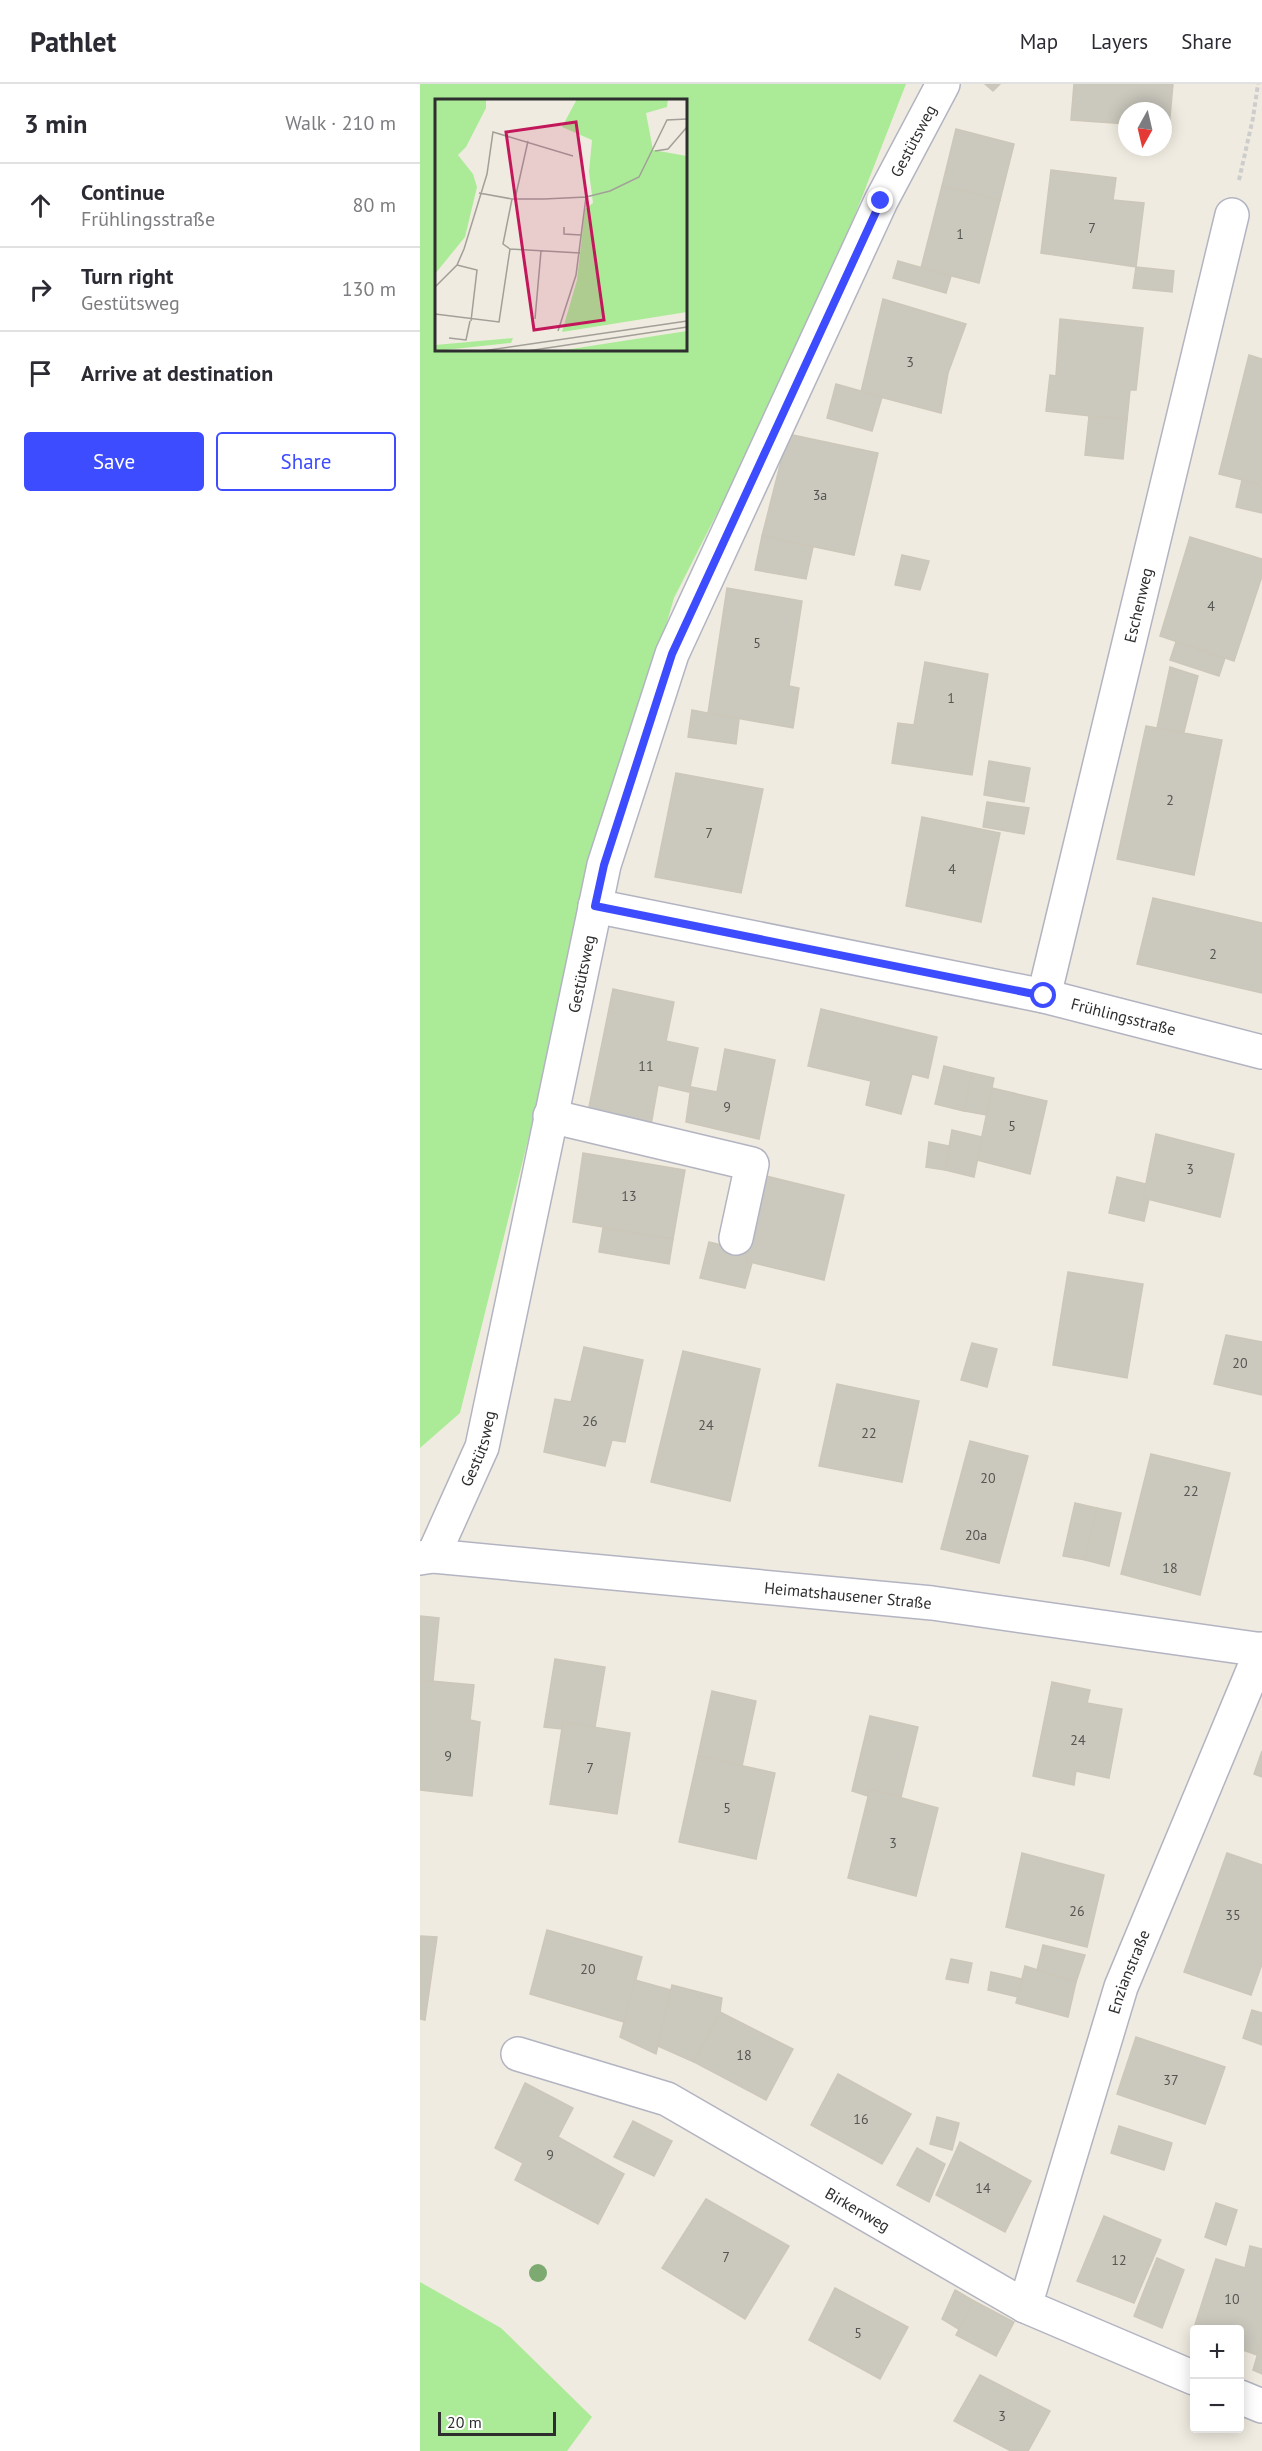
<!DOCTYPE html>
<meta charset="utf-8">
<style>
:root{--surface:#fff;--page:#f2f2f3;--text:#2b2b33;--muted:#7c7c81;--line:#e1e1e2;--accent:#3e4cff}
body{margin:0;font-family:"PT Sans",sans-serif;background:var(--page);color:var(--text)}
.controls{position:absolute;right:18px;bottom:18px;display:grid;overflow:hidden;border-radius:6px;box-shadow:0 3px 15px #0003}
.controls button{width:54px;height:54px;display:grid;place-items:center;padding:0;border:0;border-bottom:2px solid var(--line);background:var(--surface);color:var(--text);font:30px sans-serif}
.compass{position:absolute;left:698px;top:18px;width:54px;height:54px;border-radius:50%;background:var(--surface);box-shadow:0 3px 15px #0003;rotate:188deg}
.scale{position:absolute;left:18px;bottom:15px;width:118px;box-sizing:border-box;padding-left:6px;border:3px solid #2e2e2e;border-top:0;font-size:16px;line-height:21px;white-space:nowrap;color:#2e2e2e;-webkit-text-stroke:4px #fff;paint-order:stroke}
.stop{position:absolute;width:18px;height:18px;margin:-14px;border:4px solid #3e4cff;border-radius:50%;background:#fff}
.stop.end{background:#3e4cff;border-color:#fff;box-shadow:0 2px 6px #0008}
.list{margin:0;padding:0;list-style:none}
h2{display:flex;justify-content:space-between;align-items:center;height:78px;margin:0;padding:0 24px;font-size:26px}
h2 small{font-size:20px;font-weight:400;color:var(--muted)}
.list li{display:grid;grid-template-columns:39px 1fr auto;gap:18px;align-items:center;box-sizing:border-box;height:84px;padding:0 24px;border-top:2px solid var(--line)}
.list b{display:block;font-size:22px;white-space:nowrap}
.list p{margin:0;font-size:20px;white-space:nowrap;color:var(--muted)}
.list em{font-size:20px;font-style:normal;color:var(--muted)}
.actions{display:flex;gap:12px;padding:18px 24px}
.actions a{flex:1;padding:14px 0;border:2px solid var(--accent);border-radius:6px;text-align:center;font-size:21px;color:var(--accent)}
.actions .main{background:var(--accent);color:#fff}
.icon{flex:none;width:33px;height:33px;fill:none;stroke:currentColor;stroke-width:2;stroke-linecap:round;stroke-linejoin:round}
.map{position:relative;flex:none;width:842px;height:2367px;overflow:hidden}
header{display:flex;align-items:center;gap:36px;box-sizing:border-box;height:84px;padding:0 30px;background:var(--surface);border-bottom:2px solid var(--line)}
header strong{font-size:28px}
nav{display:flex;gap:33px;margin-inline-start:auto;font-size:21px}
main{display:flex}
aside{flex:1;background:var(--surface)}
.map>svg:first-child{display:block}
.green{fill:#abeb98;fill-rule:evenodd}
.building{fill:#cbc9be;stroke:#ccc7b8;stroke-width:1.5}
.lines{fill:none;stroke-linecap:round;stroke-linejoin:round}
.minor-casing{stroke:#b3b4c2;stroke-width:36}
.path{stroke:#cdcdcd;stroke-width:4;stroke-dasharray:4.5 3;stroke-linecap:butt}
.minor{stroke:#fff;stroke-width:33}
.tree{fill:#7caa70}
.route{stroke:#3e4cff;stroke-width:8}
.labels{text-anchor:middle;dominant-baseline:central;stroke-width:6;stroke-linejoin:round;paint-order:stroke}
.number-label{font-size:14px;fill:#555552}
.street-label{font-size:16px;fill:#2e2e2e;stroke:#fff}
.inset-road{fill:none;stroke:#a29f99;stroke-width:1.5}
.view{fill:#c2185b;fill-opacity:0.15;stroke:#c2185b;stroke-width:3}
.inset-edge{fill:none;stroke:#2e2e2e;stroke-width:3}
</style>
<header>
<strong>Pathlet</strong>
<nav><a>Map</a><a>Layers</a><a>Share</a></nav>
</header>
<main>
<aside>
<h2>3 min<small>Walk · 210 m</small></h2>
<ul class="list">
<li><svg class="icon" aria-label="ahead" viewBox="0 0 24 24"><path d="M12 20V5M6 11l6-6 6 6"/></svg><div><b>Continue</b><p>Frühlingsstraße</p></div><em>80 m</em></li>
<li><svg class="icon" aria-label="right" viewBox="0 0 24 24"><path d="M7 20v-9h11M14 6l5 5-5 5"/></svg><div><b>Turn right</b><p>Gestütsweg</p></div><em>130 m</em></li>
<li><svg class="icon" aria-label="arrive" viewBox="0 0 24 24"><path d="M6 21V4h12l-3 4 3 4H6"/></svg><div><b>Arrive at destination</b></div></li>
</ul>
<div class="actions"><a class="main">Save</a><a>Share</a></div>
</aside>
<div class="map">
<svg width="842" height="2367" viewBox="0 0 842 2367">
<rect width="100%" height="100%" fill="#f0ebe0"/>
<g class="green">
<path d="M0,0H486L391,244L254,514L179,771L40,1329L0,1364ZM16,16H266V266H16Z"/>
<path d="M0,2198L81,2244L172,2333L147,2367H0Z"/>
</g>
<g class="building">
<path d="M565,0H580L573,7Z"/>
<path d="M654,0H753L749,43L743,42V27H707V40L651,36Z"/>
<path d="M536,45L594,60L580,116L522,102Z"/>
<path d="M631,86L696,94L693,116L724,119L716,183L621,169Z"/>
<path d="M522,102L580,116L559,199L501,184Z"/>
<path d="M478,177L531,192L526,209L473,194Z"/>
<path d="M716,183L754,187L752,208L713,204Z"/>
<path d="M463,215L546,240L528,289L521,329L441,308Z"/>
<path d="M640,235L723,244L716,306H710L707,336L626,327L630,291L636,292Z"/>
<path d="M829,271L842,275V401L799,390Z"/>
<path d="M416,300L462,313L452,347L407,334Z"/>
<path d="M669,332L707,336L703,375L665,371Z"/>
<path d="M368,350L458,369L434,471L342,452Z"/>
<path d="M822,396L842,401V429L816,423Z"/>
<path d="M342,452L393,463L386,495L335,486Z"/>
<path d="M770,453L842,475V492L814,577L740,552Z"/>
<path d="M482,471L509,477L500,506L475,501Z"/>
<path d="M307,504L382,517L369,602L379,604L373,644L288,629Z"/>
<path d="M756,558L805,574L799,592L750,576Z"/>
<path d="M505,578L568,590L552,691L472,679L478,639L494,641Z"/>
<path d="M750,583L778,592L764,648L737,644Z"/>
<path d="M272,626L319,635L316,660L268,653Z"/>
<path d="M726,642L802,656L774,791L697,775Z"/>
<path d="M569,677L610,684L604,718L564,711Z"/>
<path d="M256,689L343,705L321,809L235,793Z"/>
<path d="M567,718L609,724L604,750L563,743Z"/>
<path d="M502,733L580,749L561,838L486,822Z"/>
<path d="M733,814L842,839V909L717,880Z"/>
<path d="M193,905L254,918L246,957L278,964L269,1008L238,1001L231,1041L168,1028Z"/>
<path d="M401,925L517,953L508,994L492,990L481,1030L446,1021L451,997L388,982Z"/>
<path d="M305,965L355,976L339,1055L266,1038L271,1003L297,1008Z"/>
<path d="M524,982L552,989L544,1027L515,1020Z"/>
<path d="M552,989L574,994L566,1031L544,1027Z"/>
<path d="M572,1004L627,1017L610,1090L557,1076Z"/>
<path d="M532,1046L562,1053L554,1093L525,1086Z"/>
<path d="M736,1050L814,1070L800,1133L723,1114Z"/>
<path d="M509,1058L529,1062L525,1086L506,1083Z"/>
<path d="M163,1069L265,1086L253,1155L153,1138Z"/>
<path d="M346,1092L424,1111L404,1196L326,1177Z"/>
<path d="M697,1093L726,1100L723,1114L729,1115L724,1137L689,1129Z"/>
<path d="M183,1144L253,1155L249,1180L179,1168Z"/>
<path d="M289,1158L328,1167L326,1177L332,1179L325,1204L280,1194Z"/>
<path d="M648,1188L723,1200L707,1294L633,1281Z"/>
<path d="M806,1251L842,1258V1311L794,1300Z"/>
<path d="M552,1259L577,1265L567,1303L541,1296Z"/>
<path d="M164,1263L223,1276L205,1358L192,1356L185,1382L124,1368L135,1315L151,1318Z"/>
<path d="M263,1267L340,1285L310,1417L231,1398Z"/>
<path d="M417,1300L499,1317L482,1398L399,1382Z"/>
<path d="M550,1357L608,1372L579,1479L521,1465Z"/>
<path d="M731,1370L810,1389L780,1511L701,1490Z"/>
<path d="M655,1419L677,1424L665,1476L643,1472Z"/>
<path d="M677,1424L701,1429L689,1482L665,1476Z"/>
<path d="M0,1532L19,1534L13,1597L0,1596Z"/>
<path d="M135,1575L185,1583L175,1643L143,1638L142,1645L124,1643Z"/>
<path d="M0,1596L54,1601L50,1636L60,1638L52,1712L0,1706Z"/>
<path d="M632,1598L670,1606L667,1619L702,1625L689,1694L656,1687L654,1701L613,1692Z"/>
<path d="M292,1607L336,1617L322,1682L278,1672Z"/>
<path d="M450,1632L498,1643L481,1713L450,1705L448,1712L432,1707Z"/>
<path d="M143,1638L210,1649L197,1730L130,1720Z"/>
<path d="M842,1667V1693L834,1690Z"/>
<path d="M278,1672L355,1689L336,1775L259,1758Z"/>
<path d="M450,1705L518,1724L496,1812L428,1794Z"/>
<path d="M602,1769L684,1791L667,1863L586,1843Z"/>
<path d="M807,1769L842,1781V1880L831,1911L764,1888Z"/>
<path d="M127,1846L222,1873L204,1938L110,1910Z"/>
<path d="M0,1852L17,1853L5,1936L0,1935Z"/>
<path d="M623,1861L665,1871L656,1898L617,1886Z"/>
<path d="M531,1875L552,1879L548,1899L526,1895Z"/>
<path d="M605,1882L656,1898L648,1933L596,1919Z"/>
<path d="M571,1888L602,1895L598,1913L568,1906Z"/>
<path d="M215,1896L251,1906L236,1970L200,1953Z"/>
<path d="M252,1901L302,1914L300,1928L274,1978L238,1962Z"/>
<path d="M832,1926L842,1929V1961L823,1954Z"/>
<path d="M300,1928L373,1965L346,2016L274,1978Z"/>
<path d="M716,1953L805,1983L785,2040L697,2010Z"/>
<path d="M418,1990L491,2030L462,2080L391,2041Z"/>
<path d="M105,1999L153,2024L138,2053L204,2090L178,2140L95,2096L103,2079L75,2064Z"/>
<path d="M517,2033L539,2039L532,2066L510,2060Z"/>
<path d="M213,2037L252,2057L234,2092L194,2073Z"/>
<path d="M699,2042L752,2059L744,2086L691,2069Z"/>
<path d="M540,2058L611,2097L585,2148L516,2111Z"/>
<path d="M497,2064L525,2080L509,2118L477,2101Z"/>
<path d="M286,2115L369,2162L325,2235L242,2184Z"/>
<path d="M796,2119L817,2126L806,2161L785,2153Z"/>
<path d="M684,2132L741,2156L714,2219L657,2197Z"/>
<path d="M830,2162L842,2165V2255L837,2271L820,2265V2246H774V2251L772,2250L796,2175L825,2184Z"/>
<path d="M737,2174L764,2186L742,2244L714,2232Z"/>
<path d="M415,2204L488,2243L460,2295L389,2256Z"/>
<path d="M535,2206L554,2217L540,2246L522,2235Z"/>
<path d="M554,2217L594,2238L576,2272L536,2251Z"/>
<path d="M842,2255V2290L833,2286Z"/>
<path d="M560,2291L630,2327L608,2367H591L534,2337Z"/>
</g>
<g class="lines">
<g class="minor-casing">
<g id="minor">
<path id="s1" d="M175,822L624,912L842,968"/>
<path id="s2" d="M624,912L812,131"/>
<path d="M130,1032L332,1080L316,1154"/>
<path id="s3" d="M13,1472L62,1363L184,781L252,570L461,117L523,0"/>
<path id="s4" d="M0,1474L13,1472L512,1519L842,1566"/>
<path id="s5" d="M98,1970L247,2015L605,2222L774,2294"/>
<path id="s6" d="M605,2222L701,1903L842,1565"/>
<path d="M820,2313L842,2322"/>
</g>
</g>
<path class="path" d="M819,96L833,34L838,0"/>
<use href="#minor" class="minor"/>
</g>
<circle class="tree" cx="118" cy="2189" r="9"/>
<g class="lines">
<path class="route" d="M461,117L252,570L184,781L175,822L624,912"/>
</g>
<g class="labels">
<g class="number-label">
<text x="672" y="144">7</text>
<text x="540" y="150">1</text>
<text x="490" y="278">3</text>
<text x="400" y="411">3a</text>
<text x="791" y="522">4</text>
<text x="337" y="559">5</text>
<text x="531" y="614">1</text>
<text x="750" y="716">2</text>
<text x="289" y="749">7</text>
<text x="532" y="785">4</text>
<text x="793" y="870">2</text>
<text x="226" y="982">11</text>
<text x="307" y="1023">9</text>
<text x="592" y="1042">5</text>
<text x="770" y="1085">3</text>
<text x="209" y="1112">13</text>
<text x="820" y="1279">20</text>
<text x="170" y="1337">26</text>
<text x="286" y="1341">24</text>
<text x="449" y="1349">22</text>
<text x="568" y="1394">20</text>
<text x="771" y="1407">22</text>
<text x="556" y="1451">20a</text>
<text x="750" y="1484">18</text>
<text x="658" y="1656">24</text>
<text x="28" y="1672">9</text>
<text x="170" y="1684">7</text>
<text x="307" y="1724">5</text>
<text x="473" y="1759">3</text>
<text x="657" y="1827">26</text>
<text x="813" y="1831">35</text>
<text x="168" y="1885">20</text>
<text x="324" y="1971">18</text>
<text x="751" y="1996">37</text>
<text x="441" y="2035">16</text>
<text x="130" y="2071">9</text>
<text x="563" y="2104">14</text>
<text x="306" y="2173">7</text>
<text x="699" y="2176">12</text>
<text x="812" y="2215">10</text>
<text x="438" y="2249">5</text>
<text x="582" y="2332">3</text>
</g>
<g class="street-label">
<text stroke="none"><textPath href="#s3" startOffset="1503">Gestütsweg</textPath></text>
<text stroke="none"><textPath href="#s2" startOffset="402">Eschenweg</textPath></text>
<text stroke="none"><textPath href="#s3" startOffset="603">Gestütsweg</textPath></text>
<text stroke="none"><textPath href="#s1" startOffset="540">Frühlingsstraße</textPath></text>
<text stroke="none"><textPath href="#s3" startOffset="117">Gestütsweg</textPath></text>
<text stroke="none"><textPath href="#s4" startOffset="430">Heimatshausener Straße</textPath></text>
<text stroke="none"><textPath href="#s6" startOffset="350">Enzianstraße</textPath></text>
<text stroke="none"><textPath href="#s5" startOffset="376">Birkenweg</textPath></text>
</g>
</g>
<g transform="translate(15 15)">
<rect width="252" height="252" fill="#f0ebe0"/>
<path d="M0,0H51V9L31,48L23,56L38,75L42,88L30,138L0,175ZM142,0H233L232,8L211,14L218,51L252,57V213L127,233L142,181L150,110L158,104L154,73L157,41L127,28ZM252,232V252H123ZM78,239L76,244L0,252V246Z" fill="#abeb98"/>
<path class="inset-road" d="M220,52L233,50L252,28M44,94L77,100H109L151,98L175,92L204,78L232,21L252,20M80,100L93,42M129,128V135L146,136M75,150L145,154M75,150L68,145L77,100M22,166L42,171L36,222M0,188L22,166L29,150L52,75L58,33L138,57M0,215L64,223L75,150M100,220L106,152M123,232L141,176L151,98M14,239L31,241L35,222M47,252L252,222M92,252L252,228"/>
<path class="view" d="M141,23L169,221L99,231L71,33Z"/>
<rect width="252" height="252" class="inset-edge"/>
</g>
</svg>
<div class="controls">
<button>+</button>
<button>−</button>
</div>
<svg class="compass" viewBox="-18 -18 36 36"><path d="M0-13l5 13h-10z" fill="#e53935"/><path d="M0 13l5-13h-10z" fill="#7c7c81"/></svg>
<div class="scale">20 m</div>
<div class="stop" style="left:624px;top:912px"></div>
<div class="stop end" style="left:461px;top:117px"></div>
</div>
</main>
